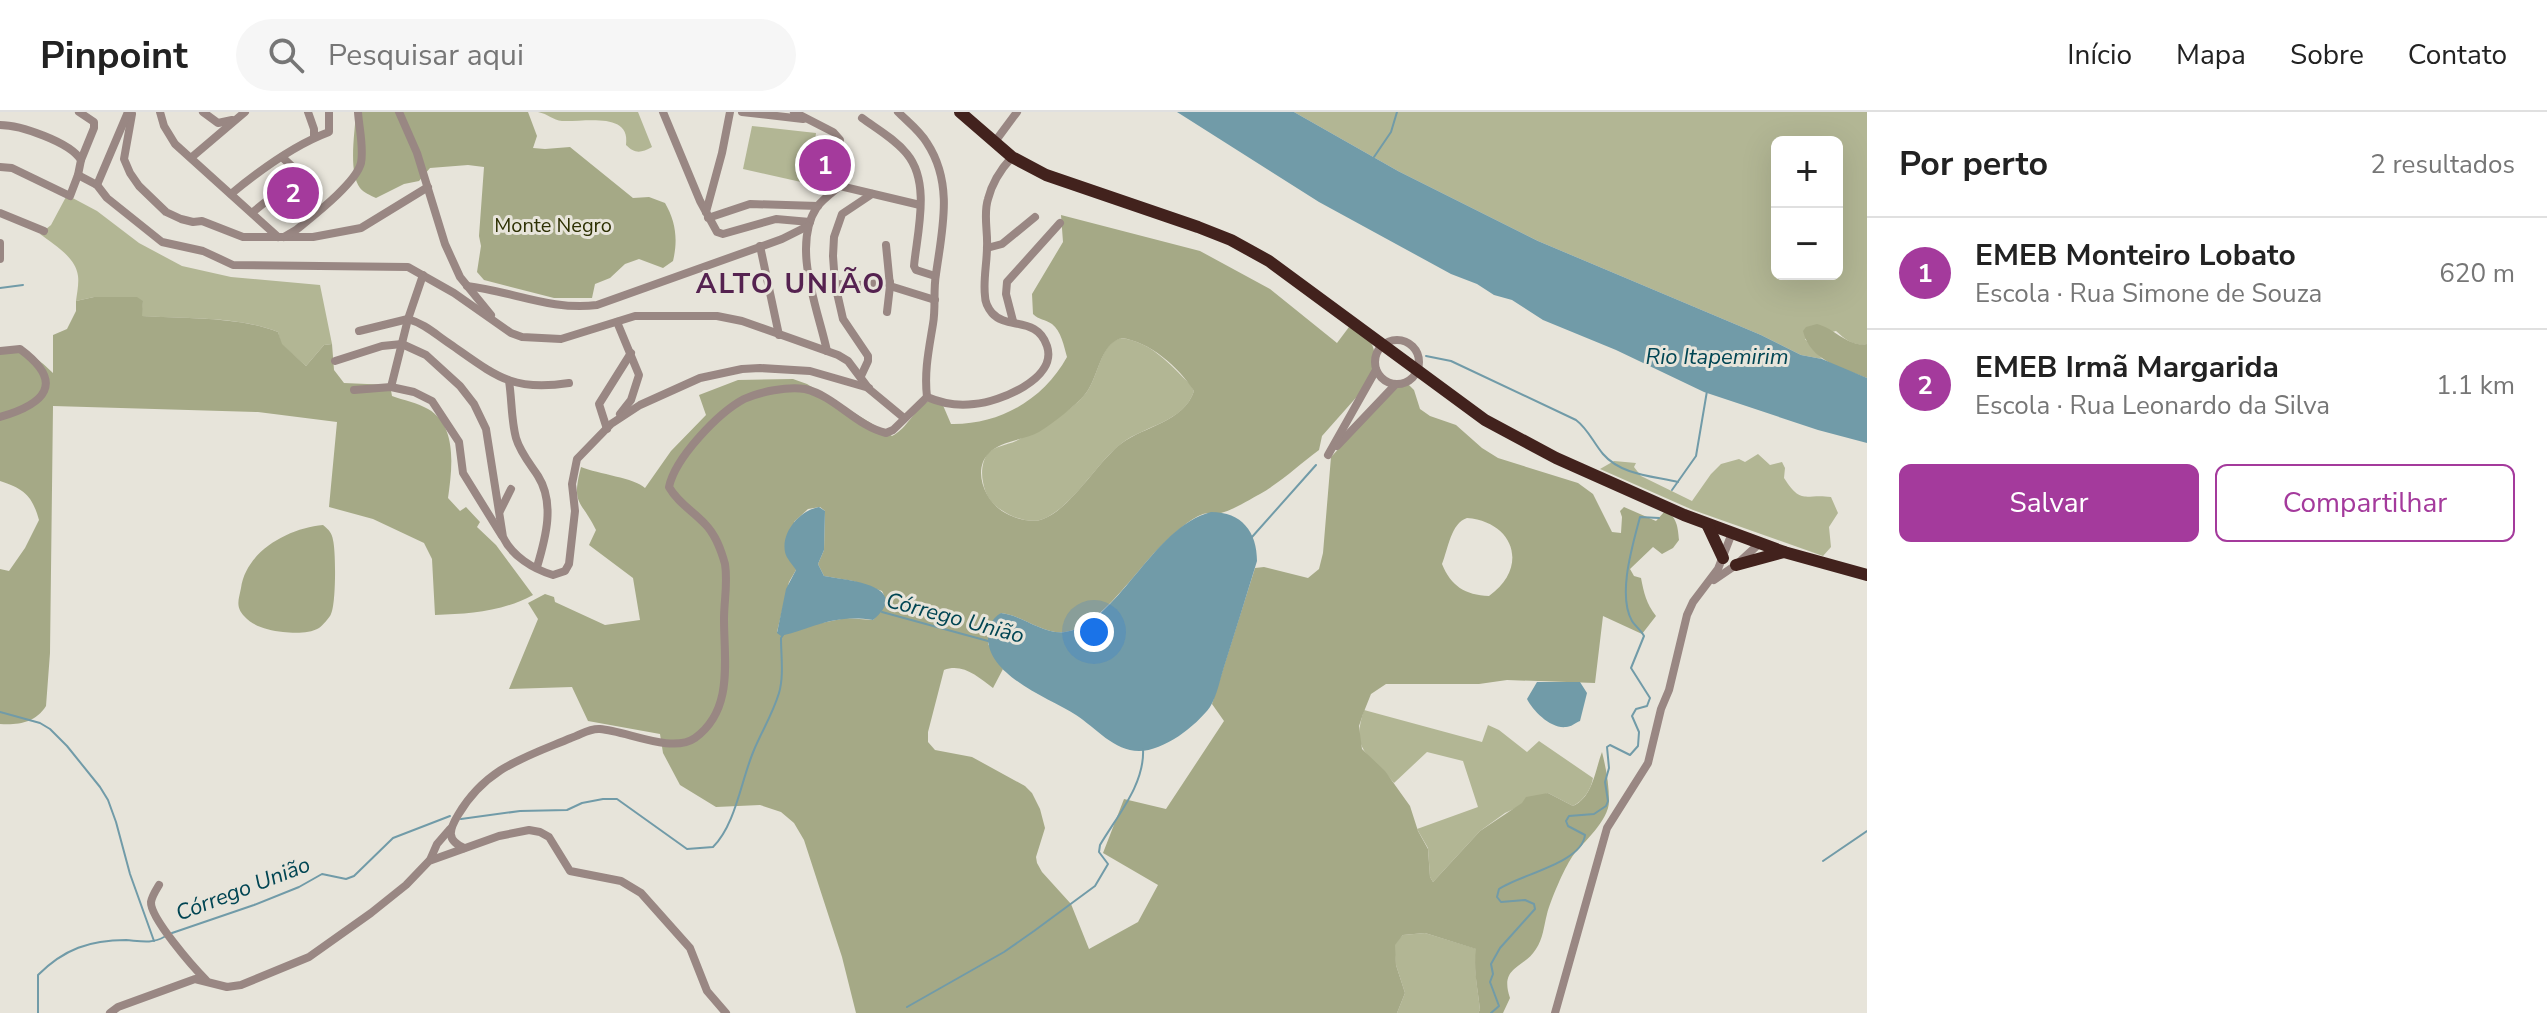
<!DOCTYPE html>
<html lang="pt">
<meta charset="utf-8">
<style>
:root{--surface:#fff;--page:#f6f6f6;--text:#222;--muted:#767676;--line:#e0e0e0;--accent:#a43a9c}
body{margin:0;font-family:"Nunito Sans",sans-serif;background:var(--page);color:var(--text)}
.controls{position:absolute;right:24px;top:24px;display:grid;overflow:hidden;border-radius:12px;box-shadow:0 8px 32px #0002}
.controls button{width:72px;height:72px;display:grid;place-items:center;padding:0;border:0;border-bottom:2px solid var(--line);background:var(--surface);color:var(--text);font:40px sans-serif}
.you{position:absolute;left:1094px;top:520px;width:28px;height:28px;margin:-20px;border:6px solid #fff;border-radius:50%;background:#1a73e8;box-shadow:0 0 0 12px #1a73e833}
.badge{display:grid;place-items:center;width:52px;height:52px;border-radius:50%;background:var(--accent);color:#fff;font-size:26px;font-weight:700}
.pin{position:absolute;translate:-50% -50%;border:4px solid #fff;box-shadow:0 2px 8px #0006}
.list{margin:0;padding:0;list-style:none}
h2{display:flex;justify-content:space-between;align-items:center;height:104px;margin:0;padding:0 32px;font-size:34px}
h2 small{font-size:26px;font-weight:400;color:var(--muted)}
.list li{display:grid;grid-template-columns:52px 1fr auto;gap:24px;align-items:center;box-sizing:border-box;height:112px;padding:0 32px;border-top:2px solid var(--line)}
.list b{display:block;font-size:30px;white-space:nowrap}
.list p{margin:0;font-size:26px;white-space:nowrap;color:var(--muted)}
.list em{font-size:26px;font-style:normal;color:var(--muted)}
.actions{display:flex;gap:16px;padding:24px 32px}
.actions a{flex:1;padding:18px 0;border:2px solid var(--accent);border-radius:12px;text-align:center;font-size:28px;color:var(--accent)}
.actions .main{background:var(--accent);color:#fff}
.icon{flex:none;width:44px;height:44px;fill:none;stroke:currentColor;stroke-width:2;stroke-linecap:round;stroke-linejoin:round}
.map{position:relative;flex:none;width:1867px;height:901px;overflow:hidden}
header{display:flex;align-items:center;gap:48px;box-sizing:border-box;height:112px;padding:0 40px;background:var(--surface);border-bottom:2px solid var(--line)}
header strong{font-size:38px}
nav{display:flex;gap:44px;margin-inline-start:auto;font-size:28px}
.search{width:560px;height:72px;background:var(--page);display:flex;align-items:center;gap:20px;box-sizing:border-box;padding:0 28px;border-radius:44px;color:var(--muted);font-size:30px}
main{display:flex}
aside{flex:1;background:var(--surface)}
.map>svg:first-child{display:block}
.green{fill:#b2b694;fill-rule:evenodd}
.forest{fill:#a5a986;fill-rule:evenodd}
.water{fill:#719ba8}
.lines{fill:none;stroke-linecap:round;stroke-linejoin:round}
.stream{stroke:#719ba8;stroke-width:2}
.minor{stroke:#998783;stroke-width:8}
.highway{stroke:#42221d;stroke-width:12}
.labels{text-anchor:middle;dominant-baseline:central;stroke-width:6;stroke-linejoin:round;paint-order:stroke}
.park-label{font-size:20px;fill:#2d3003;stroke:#e7e4da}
.water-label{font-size:22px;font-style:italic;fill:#014553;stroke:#e7e4da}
.district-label{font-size:28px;font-weight:bold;letter-spacing:2px;fill:#552250;stroke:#e7e4da}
</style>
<header>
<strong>Pinpoint</strong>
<div class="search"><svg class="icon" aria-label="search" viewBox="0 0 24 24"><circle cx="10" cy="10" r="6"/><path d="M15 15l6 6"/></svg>Pesquisar aqui</div>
<nav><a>Início</a><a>Mapa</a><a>Sobre</a><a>Contato</a></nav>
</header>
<main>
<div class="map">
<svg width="1867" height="901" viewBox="0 0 1867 901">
<rect width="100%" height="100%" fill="#e7e4da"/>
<g class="green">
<path d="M538,0H638L652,35C641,41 635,42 626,33C631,0 586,10 562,9C553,8 548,2 538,0Z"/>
<path d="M1294,0H1867V232C1853,234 1846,228 1836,219L1805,227L1822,247L1801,243L1761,223L1538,129L1398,59ZM1777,30H1837V162H1777Z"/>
<path d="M752,14L816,21L810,72L743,57Z"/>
<path d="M67,83L97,99L139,131L182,154L231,165L320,173L332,232L324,233L306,254L281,232L278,220C239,204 183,207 141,204L143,189L94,185L76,189C77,181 79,172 78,164C76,145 53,132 40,122L51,113Z"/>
<path d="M1120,226C1151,229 1169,252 1190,272L1194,279C1184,310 1146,313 1122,331C1097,350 1073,395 1043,407C1032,412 1013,406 1003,399C992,393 985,383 983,370C981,361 982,349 988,341C995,334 1007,333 1016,329C1033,320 1053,310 1068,298C1075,293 1081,287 1086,281C1099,264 1099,234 1120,226Z"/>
<path d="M1758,342L1770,353L1782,350L1785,356L1784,366C1802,394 1805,381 1831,385L1838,401L1829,415L1831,435L1823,444L1693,398L1600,357L1614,349L1636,351L1634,355L1641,364L1692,389L1711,362L1721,352L1739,347L1745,350Z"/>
<path d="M1364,598L1482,630L1488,613L1499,618L1527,640L1539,629L1593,666C1591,678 1583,689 1573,694L1548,681L1505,701L1480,719L1433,770L1430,765L1428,736L1417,717L1478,695L1463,649L1427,640L1394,671C1370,641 1350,641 1364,598Z"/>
<path d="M1425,821L1477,837C1473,858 1478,877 1480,898L1478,901H1397L1405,881L1396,853L1394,833L1403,823Z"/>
</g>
<g class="forest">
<path d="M356,0H528L537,24L533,36L545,37L570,35L633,86L649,85L665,91C676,110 678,128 673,149L663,156L639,147L625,152L610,166L595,172L592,186H554L484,168L477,160L481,134L479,124L484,55L468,53L430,56L419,69L404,72L376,86C370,83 364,81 360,76C348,60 355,20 356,0Z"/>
<path d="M1061,103L1200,139L1270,177L1337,231L1349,215C1356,219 1367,225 1371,231C1378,241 1373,261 1369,271L1322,324L1319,338C1300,352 1281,370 1260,382C1249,388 1233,398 1221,401C1215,402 1209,400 1203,402C1189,407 1175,421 1164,431C1138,455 1100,516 1065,520C1044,523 1022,503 1001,501L988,532L1003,557L993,576C978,565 963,551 944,558L928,620V630L935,638L972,645L1025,674L1032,681L1040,697L1045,716L1036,745L1037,751L1042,760L1071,792L1089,837L1138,810L1158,773L1103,741L1124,687L1166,697L1224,609L1212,592L1255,456L1264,455L1308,466L1319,457L1323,441L1331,345L1395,276L1407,271L1414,278L1420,297L1430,304L1456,313L1482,336L1498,346L1578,371L1593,382L1612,420L1621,421L1622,405L1620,399L1624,395L1656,409L1665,399C1677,404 1678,416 1679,428L1673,436L1662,442L1653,435L1630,457L1634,464L1641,466C1644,481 1646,491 1656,504L1642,522L1603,504L1595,571L1507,568L1479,572H1386L1371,582L1363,602L1359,614L1362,637L1385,659L1410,694L1418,719L1428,737L1430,765L1433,770L1480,719L1522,691L1526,685L1548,681L1573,694C1593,685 1595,658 1602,640C1606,656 1609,672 1609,689C1609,709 1583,730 1572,745C1564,757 1551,787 1547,802C1544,813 1543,827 1536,837C1524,857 1499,854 1510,886L1503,901H1478L1480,898C1478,877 1473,858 1476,837L1425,821L1403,823L1395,833L1396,853L1405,881L1397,901H856L842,845L804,728L794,711L781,700L760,693L716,695L680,673L663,641L660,622L588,609L572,575L509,577L538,507L528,491L545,482L554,485L555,490L605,513L640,508L633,466L589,433L596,418C581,387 571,394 581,355C598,362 635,366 645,376L671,339L706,303L699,283L738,268L793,267L807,272L892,324C908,316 913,298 929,289L942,291L951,312C1000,313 1044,287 1067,245C1064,234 1061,219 1052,212C1045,207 1039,208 1033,202L1032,182L1063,130ZM1121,226C1149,229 1179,255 1194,279C1184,310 1145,314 1122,331C1097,350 1072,396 1043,407C1032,412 1012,406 1002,399C985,388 972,358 989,341C1000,329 1024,328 1039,320C1047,315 1056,308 1064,302C1071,296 1080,289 1086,281C1099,264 1099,234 1121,226ZM820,395L825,399L824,438L818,452L824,464L853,469L882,479C889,492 881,499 873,508L846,506L777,520L789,470L796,458L794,410L808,397ZM1467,406C1515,410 1529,456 1489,484C1465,483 1451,474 1442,452C1448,437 1451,411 1467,406Z"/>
<path d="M94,185H137L143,189L142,204C186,207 237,204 278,220L282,232L306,254L324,233L332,232L334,258L344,271L390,273L392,284C403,288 418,291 428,297C458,314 452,357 448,386L460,399L466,395L480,410L477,415L496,433L533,483C501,500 470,502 435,503L432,447L424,431L373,407L329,395L337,310L258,300L53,294L50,541L46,594C35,611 19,613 0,612V457L9,459L25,436L39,408C32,383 24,377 0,369V238C27,241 34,242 53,261V223L67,217L76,199V189Z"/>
<path d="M1817,212C1836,217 1847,235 1867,232V266C1842,256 1810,249 1803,219L1806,215Z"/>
<path d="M323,413C329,418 332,421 333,428C336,440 336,492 331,502C330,505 322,514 319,516C309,522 293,521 283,520C268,518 254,515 244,504C235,494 239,487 241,476C246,439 289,416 323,413Z"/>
</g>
<g class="water">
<path d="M1177,0H1294L1398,59L1538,129L1761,223L1801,243L1822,247L1867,266V331L1818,318L1704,280L1616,238L1543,208L1512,188L1494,183L1477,172L1451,162L1319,90Z"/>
<path d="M819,395L825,399L824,438L818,452L824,464C846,468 914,473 873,508C834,502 816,515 781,524L777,521L786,477L796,458C793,453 786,446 785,440C781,419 801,398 819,395Z"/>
<path d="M1211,400C1242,400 1257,420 1257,449C1246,485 1235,520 1224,555C1220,567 1217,584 1210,595C1196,614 1164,639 1139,639C1114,639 1096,616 1076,603C1049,586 988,564 988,526C988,515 991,507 1001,501C1022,503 1044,523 1065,520C1117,513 1152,415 1211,400Z"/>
<path d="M1537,570H1580L1587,581L1580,609C1575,611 1571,615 1566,615C1551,617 1533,599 1527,587Z"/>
</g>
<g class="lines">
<g class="stream">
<path d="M1374,45L1391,20L1397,0"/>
<path d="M0,176L23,173"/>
<path d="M1426,244L1451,249L1576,308C1588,317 1593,330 1603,342C1621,363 1653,364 1678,370"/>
<path d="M1672,378L1696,344L1707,279"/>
<path d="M1252,425L1316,353"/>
<path d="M882,500L988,529"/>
<path d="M0,600L40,611L50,617L67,634L100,675L108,688L116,710L130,762L154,829"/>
<path d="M461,707L520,699L567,698L582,691L603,687H617L687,737L713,735C736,712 741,668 754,638C762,619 773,601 779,581C784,564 781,544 781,526L783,523"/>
<path d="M1823,749L1867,719"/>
<path d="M172,821L254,793L299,775L322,762L346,767L354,764L393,726L450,704"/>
<path d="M907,895L1004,840L1034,819L1095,774L1108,752L1099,740L1100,733C1117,704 1145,672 1143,637"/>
<path d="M38,901V863C64,837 90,828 126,828C140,829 152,832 164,825"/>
<path d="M1491,901L1499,894L1490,870L1493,862L1491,852L1500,836L1535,797L1534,792L1525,788L1501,790L1497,785L1499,777C1519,763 1582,751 1585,723L1568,714L1566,709L1569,704L1594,702L1606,694L1608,689L1605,670L1609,656L1607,635L1610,633L1630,643L1638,634L1639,620L1632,604L1636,597L1647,594L1650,586L1631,556L1644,524C1641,518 1635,514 1632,509C1617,483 1633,432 1640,405L1659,406"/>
</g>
<g class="minor">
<path d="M79,0L94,10V16L81,48"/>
<path d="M128,0L132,2L124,47L130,61L139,74L166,100L181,107L193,110L202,109L243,125H313L361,116L428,75"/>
<path d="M160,0L164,14L175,32L278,125"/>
<path d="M203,0L218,11L232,8"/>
<path d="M308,0L314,17V25"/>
<path d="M399,0L417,41L445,132L460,165L491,203"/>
<path d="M663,0L700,89L717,120L723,122L776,107L810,110"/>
<path d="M742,0L803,7"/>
<path d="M794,0L833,20L840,28V74C833,80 823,87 817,95C791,134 818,197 827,239"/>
<path d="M898,0C908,10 920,19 927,31C954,72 942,118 936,162C933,179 936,195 933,212C929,237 924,259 927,285"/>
<path d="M862,6C877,17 895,27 907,42C931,71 917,121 914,154L916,158L935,164"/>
<path d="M0,13C20,13 70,30 81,48L78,63L70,84L12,56L0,55"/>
<path d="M994,31L1017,0"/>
<path d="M192,45L245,0"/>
<path d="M78,63L97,73L107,86L162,130L203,139L233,153L408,155L454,181L511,221L522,225L561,227L635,204H717L742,209L838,243L848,249L869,277L904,306"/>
<path d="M97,73L128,0"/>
<path d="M840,74L920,93"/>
<path d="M231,82C260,58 294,33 329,20V0"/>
<path d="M253,100L300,62L282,45"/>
<path d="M706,100L722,41L730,0"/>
<path d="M0,101L44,119"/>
<path d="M708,106L750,92L818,94"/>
<path d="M284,125L296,118C313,104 356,71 361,51C364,35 359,16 358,0"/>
<path d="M0,131V147"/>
<path d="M886,133L890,174L887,200"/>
<path d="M760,134L779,223"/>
<path d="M987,136L1002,132L1035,105"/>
<path d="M835,172L859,173L890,170"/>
<path d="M467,174C511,179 552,199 597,193L782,127L808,114"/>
<path d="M890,174L935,188"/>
<path d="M408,207C425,212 435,222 450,232C496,264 512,280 569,271"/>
<path d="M1013,209L1006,182L1007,170L1060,111"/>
<path d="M617,210L639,263L631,288L620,302"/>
<path d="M359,219L408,207"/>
<circle cx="1397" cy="250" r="22"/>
<path d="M0,239L20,237C66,271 45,292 0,305"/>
<path d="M335,249L382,234L402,232L426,243L460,274L474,292L486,317L503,425C512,444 533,457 553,463L565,459L569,452L575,399L572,372L577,347L611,312L640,293L700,266L742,257L760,256L810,259L869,276"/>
<path d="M861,264L868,249V244L843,207L835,172L833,144L834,125L842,102L872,82"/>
<path d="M509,269C512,288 511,307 516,326C520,340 530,352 538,364C555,391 546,425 537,455"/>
<path d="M391,275L408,207L423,163"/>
<path d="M354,278L391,275L414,280L432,289L459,330L463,361L502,424"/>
<path d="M607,317L599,292L631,241"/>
<path d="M1337,334L1395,273"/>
<path d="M1328,343L1376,258"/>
<path d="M500,399L511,377"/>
<path d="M1714,468L1736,453L1760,431"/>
<path d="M464,736C446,728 449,718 458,703C486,656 523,646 571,626C581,623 589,616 600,617C627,619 672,642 695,626C734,598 724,548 724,507C724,489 728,471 725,452C721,438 716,423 705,412C693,399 678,391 669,375C675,346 718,301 744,287C759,280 788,274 805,277C835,284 856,314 886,321L893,318L927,285C941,291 959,294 974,292C999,290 1058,267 1047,234C1037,204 1007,218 992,201C988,196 985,190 985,184C983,168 987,151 987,135C988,119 983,102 988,87C992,71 1001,57 1012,45"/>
<path d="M430,748L437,732L450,717"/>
<path d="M159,773C156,778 152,784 151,790C150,806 194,856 206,868"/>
<path d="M110,901L118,895L195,867L227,875L241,873L309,845L371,801L406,773L429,749L499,724L529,718L540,720L549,725L570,759L621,769L641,781L690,836L707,879L726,901"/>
<path d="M1555,901L1607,716L1648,651L1661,597L1669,578L1687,503L1693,490L1718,457L1732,421"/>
</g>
<g class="highway">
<path d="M960,0L1012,45L1046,63L1198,115L1231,128L1269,149L1485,308L1556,346L1684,403L1784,440L1867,463"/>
<path d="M1707,412L1723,446"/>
<path d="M1736,453L1784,440"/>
</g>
</g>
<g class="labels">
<g class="park-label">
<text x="553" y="113">Monte Negro</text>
</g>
<g class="water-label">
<text x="1717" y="245">Rio Itapemirim</text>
<text transform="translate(955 506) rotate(15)">Córrego União</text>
<text transform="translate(243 777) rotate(-21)">Córrego União</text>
</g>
<g class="district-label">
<text x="791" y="172">ALTO UNIÃO</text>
</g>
</g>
</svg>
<div class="controls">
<button>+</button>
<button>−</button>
</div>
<div class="you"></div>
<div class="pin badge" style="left:825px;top:53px">1</div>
<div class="pin badge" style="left:293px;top:81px">2</div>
</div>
<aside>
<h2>Por perto<small>2 resultados</small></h2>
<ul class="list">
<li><span class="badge">1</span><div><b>EMEB Monteiro Lobato</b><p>Escola · Rua Simone de Souza</p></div><em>620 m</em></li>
<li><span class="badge">2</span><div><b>EMEB Irmã Margarida</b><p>Escola · Rua Leonardo da Silva</p></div><em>1.1 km</em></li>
</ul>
<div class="actions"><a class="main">Salvar</a><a>Compartilhar</a></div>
</aside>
</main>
